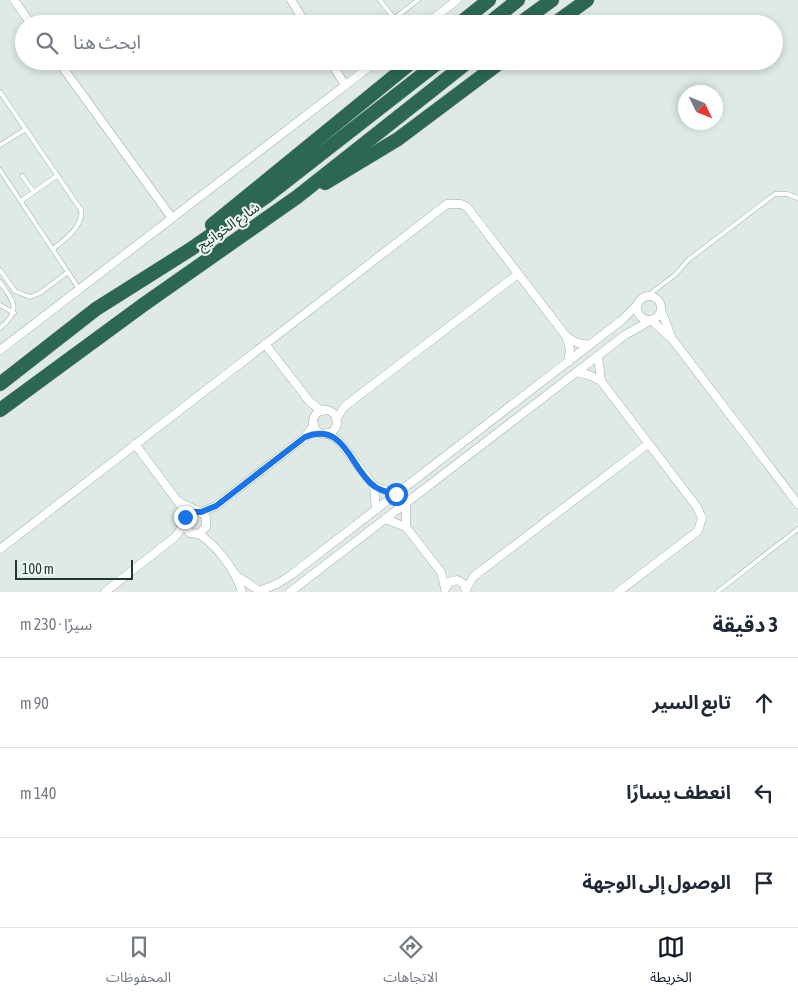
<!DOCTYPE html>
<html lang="ar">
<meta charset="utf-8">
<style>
:root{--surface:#fff;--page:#f6f6f7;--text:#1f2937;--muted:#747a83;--line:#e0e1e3;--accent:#111827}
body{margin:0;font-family:"Asap Condensed","Noto Sans Arabic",sans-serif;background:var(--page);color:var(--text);direction:rtl}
.compass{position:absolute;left:678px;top:85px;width:45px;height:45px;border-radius:50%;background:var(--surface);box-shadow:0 2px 8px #0003;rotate:133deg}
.scale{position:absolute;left:15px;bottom:12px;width:118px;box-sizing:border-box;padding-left:5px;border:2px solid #203a30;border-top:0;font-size:14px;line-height:18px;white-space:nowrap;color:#203a30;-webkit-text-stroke:4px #eff7f2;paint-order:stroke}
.stop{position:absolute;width:15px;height:15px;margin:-11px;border:4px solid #1a73e8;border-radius:50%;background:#fff}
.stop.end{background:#1a73e8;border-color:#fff;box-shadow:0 1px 5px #0008}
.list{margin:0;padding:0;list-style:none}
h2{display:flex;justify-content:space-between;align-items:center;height:65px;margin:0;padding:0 20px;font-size:21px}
h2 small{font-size:16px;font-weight:400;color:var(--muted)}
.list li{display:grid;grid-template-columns:32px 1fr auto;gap:15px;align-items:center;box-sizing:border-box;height:90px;padding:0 20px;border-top:1px solid var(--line)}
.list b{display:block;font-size:19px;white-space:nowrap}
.list em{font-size:16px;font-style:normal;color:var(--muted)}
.icon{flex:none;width:28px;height:28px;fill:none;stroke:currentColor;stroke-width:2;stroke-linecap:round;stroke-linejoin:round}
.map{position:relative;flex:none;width:798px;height:592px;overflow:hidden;direction:ltr}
.search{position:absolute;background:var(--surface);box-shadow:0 2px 8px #0003;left:15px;right:15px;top:15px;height:55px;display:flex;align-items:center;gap:12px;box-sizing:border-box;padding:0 18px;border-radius:28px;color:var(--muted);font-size:19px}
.sheet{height:335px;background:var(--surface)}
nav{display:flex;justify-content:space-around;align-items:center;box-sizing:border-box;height:70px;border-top:1px solid var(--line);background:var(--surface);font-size:14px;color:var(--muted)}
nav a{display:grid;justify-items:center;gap:2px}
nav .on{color:var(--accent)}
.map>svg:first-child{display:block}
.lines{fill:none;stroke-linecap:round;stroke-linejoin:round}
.lane-casing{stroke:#a2b2aa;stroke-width:5}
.street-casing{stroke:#a2b2aa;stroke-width:9}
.highway-casing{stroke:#bcc4c1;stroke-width:15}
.lane{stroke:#fff;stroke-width:4}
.street{stroke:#fff;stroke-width:8}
.highway{stroke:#2b6754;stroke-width:14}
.route{stroke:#1a73e8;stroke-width:6}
.labels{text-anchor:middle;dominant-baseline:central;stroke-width:4;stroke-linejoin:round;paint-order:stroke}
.street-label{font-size:14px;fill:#203a30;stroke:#eff7f2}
</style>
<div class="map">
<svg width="798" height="592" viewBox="0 0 798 592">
<rect width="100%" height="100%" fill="#dfeae4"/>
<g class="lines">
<g class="lane-casing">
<g id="lane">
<path d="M380,0L394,18"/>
<path d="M322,23V24"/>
<path d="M387,24L418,0"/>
<path d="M0,92L81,210C84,226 64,240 53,249"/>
<path d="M0,145L26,129"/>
<path d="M0,170L79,289"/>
<path d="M22,176L34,192"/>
<path d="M21,201L58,175"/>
<path d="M0,270L15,291L30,297L40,293L68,272"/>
<path d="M0,282C14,302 22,310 0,328"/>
<path d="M647,296L675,275L688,260L775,194H787L798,198"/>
<path d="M0,305L14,313"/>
<path d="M717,592L798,529"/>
</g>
</g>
<g class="street-casing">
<g id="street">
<path d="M14,0L31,24"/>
<path d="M291,0L306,24"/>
<path d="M426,24L457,0"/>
<path d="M58,61L172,218"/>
<path d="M330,61L345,85"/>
<circle cx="649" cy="308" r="12"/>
<path d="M661,310L671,336"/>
<path d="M651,320L673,340L798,504"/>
<path d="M566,336L577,343L590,345"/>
<path d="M265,344L310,402L322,411"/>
<path d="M0,350L377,61"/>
<path d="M598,356L601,381"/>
<path d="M577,372L589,375L601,381L697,507L702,518L698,531L618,592"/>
<circle cx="325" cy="422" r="12"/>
<path d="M336,419L345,406L518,274"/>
<path d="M327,433L339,441L374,486L376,510"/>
<path d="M135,444L182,507"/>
<path d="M374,486L396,494"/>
<path d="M180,502C188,508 200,509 206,517V527L199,534L190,533L184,525L186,515L193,511"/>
<path d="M406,503V527"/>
<path d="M201,512L216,506L305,437L314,425"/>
<path d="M385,519L406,527L441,572L445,588"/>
<path d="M199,534C217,546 236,570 242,592"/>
<path d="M0,549L447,204H461L467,207L566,336L570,349L568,362"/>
<path d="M237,576L258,590"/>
<path d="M445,589L449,582L457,580L464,584L466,592"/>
<path d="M466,589L474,576L648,444"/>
<path d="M262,590L277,584L291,575L622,320L637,305"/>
<path d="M105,592L175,537L184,525"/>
<path d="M290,592L625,335L651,320"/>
</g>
</g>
<g class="highway-casing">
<g id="highway">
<path d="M459,24L489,0"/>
<path d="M488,24L518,0"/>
<path d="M519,24L552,0"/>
<path d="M554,24L587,0"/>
<path d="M325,183L398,139L502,61"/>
<path d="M212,225L413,61"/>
<path d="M0,384L96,309L191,249L267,196L440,61"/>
<path d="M0,410L143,305L297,197L469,61"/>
</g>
</g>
<use href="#lane" class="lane"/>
<use href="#street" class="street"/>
<use href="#highway" class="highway"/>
</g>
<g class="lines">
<path class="route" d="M185,517L191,512H201L216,506L305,437C345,421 350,468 374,486C380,491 389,492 396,494"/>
</g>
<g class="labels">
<g class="street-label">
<text transform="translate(228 226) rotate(-35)">شارع الخوانيج</text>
</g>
</g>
</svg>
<svg class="compass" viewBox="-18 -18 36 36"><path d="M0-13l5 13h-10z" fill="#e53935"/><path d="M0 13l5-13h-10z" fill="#747a83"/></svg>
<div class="scale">100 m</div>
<div class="stop" style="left:396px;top:494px"></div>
<div class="stop end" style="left:185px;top:517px"></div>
<div class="search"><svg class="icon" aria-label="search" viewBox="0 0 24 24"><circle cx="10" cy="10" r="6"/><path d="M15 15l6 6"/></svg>ابحث هنا</div>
</div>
<section class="sheet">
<h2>3 دقيقة<small>سيرًا · 230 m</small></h2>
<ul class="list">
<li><svg class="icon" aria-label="ahead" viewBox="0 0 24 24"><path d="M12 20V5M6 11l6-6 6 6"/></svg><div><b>تابع السير</b></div><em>90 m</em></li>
<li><svg class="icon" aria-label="left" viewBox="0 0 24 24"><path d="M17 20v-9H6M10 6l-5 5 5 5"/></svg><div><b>انعطف يسارًا</b></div><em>140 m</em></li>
<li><svg class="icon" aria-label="arrive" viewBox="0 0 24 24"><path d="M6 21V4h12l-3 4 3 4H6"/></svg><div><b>الوصول إلى الوجهة</b></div></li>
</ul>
</section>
<nav>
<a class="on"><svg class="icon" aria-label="map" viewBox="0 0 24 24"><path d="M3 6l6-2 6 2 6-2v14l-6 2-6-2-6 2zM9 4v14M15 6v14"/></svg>الخريطة</a>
<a><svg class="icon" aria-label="directions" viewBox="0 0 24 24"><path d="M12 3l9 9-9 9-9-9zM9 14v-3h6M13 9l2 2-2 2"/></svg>الاتجاهات</a>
<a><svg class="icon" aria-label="saved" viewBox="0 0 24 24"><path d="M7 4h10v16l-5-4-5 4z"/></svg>المحفوظات</a>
</nav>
